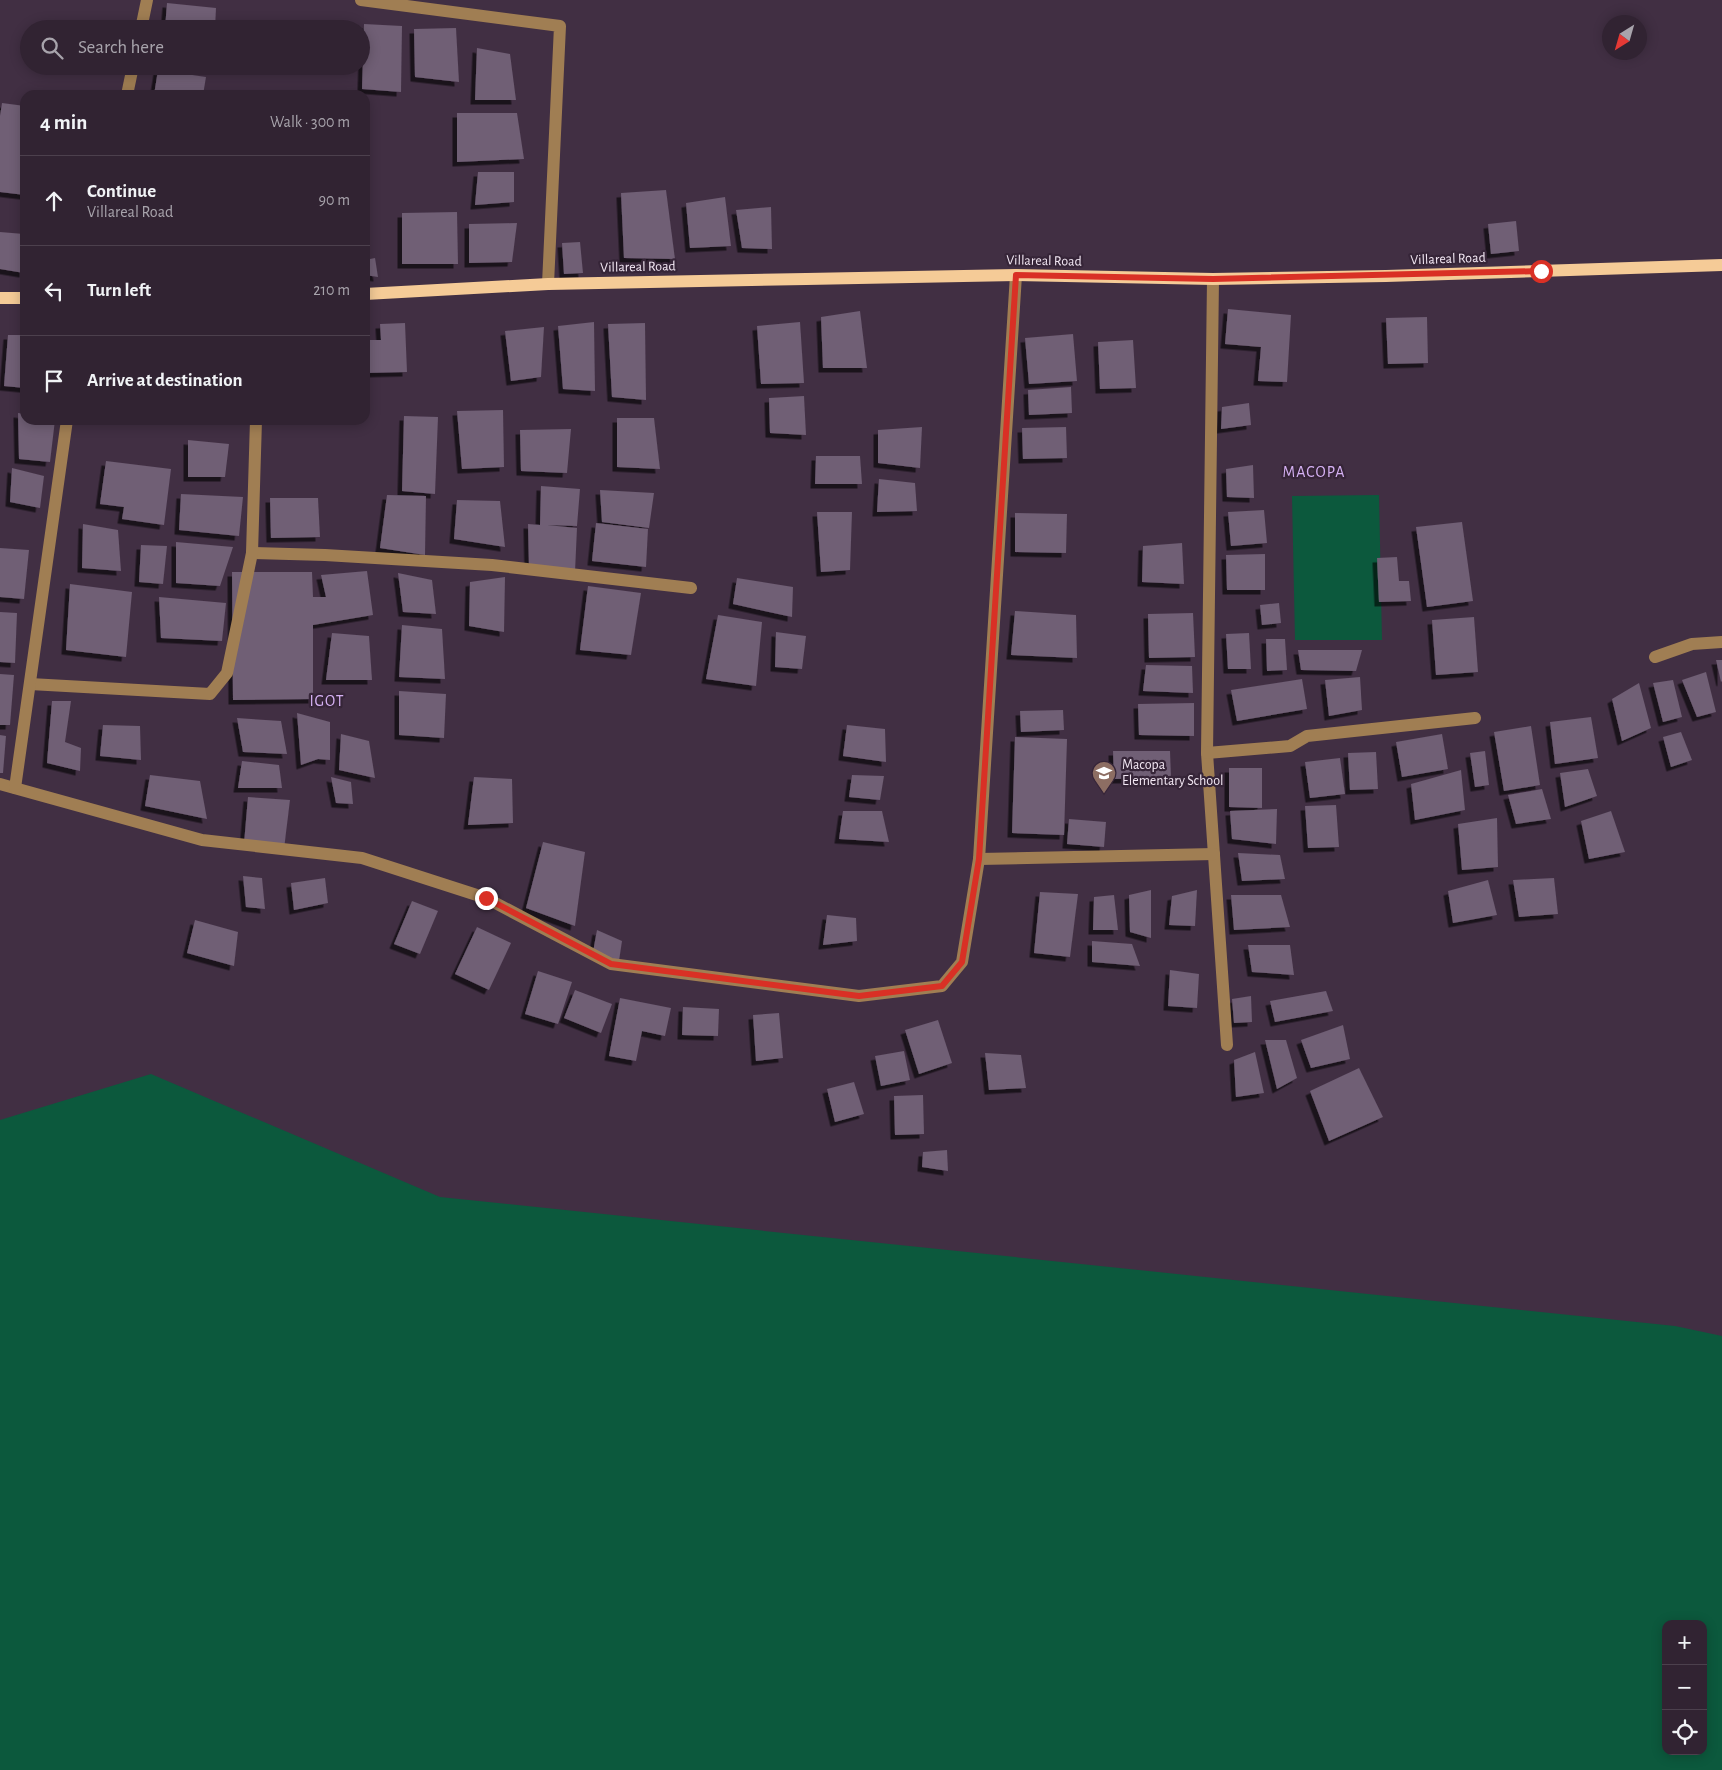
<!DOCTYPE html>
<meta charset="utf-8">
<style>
:root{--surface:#312332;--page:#392b3a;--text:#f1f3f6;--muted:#a8a4ac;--line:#4c404d}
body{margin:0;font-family:"Alegreya Sans",sans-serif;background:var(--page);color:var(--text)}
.controls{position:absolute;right:15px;bottom:15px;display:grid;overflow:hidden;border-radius:10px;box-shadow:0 2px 12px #0003}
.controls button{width:45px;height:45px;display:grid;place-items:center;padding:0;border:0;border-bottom:1px solid var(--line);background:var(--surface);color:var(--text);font:25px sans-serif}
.compass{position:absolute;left:1602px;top:15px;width:45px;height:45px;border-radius:50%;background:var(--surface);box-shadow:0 2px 12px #0003;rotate:217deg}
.stop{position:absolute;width:15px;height:15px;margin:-11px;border:4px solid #d93025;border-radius:50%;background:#fff}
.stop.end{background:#d93025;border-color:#fff;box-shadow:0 1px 5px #0008}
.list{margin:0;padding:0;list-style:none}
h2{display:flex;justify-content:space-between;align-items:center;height:65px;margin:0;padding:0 20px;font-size:21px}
h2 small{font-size:16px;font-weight:400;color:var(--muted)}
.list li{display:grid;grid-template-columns:32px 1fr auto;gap:15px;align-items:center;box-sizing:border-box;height:90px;padding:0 20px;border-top:1px solid var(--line)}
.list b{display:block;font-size:19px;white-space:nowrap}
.list p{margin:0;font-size:16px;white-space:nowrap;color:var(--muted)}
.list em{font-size:16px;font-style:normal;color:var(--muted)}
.icon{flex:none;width:28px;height:28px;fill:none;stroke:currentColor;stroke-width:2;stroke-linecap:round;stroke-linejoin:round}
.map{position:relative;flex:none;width:1722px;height:1770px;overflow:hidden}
.search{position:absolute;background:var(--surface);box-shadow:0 2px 12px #0003;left:20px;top:20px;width:350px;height:55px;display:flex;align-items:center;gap:12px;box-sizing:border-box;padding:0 18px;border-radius:28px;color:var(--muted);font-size:19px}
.panel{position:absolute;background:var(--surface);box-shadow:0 2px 12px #0003;left:20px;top:90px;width:350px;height:335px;border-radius:15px}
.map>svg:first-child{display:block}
.green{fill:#0c593d;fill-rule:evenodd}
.building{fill:#6f5e74;filter:url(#shadow)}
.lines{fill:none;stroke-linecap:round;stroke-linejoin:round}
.minor{stroke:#a07e53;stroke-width:12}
.major{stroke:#f5cb97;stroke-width:12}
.route{stroke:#d93025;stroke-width:6}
.labels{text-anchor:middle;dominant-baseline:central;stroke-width:4.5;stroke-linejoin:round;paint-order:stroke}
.street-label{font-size:14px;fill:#f2e7f3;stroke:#362538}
.poi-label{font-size:14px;fill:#f2e7f3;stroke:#362538;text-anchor:start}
.quarter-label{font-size:16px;letter-spacing:1px;fill:#d5b1f3;stroke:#362538}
</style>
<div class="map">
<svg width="1722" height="1770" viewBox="0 0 1722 1770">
<defs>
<filter id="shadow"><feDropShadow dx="-4.5" dy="4.5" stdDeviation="0" flood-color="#0009"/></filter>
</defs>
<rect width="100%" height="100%" fill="#412f43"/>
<g class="green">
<path d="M1379,495L1382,640H1295L1292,496Z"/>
<path d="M151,1074L440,1197L1675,1326L1722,1336V1770H0V1120ZM1666,1624H1703V1751H1666Z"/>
</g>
<g class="building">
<path d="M167,3L216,8L215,29H165Z"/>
<path d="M364,24L402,26L401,92L362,89Z"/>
<path d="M456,28L459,82L415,77L414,29Z"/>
<path d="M477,48L510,54L516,100H475Z"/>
<path d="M158,70L206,77L203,95H154Z"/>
<path d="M2,103L25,106V195L0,192V116Z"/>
<path d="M457,113H517L524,159L457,162Z"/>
<path d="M478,172H514V202L475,205Z"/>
<path d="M666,190L675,259L624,258L621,193Z"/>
<path d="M725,197L731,246L690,248L686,203Z"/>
<path d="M771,207L772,249L742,248L736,210Z"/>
<path d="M457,212L458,264H402V213Z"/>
<path d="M1516,221L1519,251L1491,254L1488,224Z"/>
<path d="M517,223L512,262L469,263V224Z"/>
<path d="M0,232L24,234V273L0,269Z"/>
<path d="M580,242L583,273L564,274L562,243Z"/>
<path d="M375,258L378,277L365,275V260Z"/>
<path d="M1228,309L1291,315L1287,382L1258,381L1261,347L1225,344Z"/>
<path d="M860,311L867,368H823L821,317Z"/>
<path d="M1427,317L1428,363L1388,364L1386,318Z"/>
<path d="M594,322L595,391L563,389L558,326Z"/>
<path d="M800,322L804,383L761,384L757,326Z"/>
<path d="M405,323L407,372L365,373V340H381L380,324Z"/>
<path d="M645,323L646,400L612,397L608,324Z"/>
<path d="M544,327L541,377L511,381L505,331Z"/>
<path d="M1073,334L1077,381L1029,384L1025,338Z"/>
<path d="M8,335H25V388L4,386Z"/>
<path d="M1133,340L1136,388L1100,389L1098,342Z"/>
<path d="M1071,387L1072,413L1029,415L1028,390Z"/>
<path d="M804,396L806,435L770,433L769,398Z"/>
<path d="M1249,403L1251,425L1221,429L1222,407Z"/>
<path d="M503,410L504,467L462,469L457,411Z"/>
<path d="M18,413L25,414V420H55L50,462L19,459Z"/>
<path d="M404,416L438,417L435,494L402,491Z"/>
<path d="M617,418H654L660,469L617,467Z"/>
<path d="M922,427L920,468L878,463V430Z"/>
<path d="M1066,427L1067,458L1023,459L1022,428Z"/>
<path d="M571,429L567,473L521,471L520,430Z"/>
<path d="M188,440L229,444L225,477H188Z"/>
<path d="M816,456H860L862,484H815Z"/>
<path d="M106,461L171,469L164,525L122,519L124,507L100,504Z"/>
<path d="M1253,465L1254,498L1227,497L1226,469Z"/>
<path d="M12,468L44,476L40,508L10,502Z"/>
<path d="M879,479L915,483L917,511L877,512Z"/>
<path d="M541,486L580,489L577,526L547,525L577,528L575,572L529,567L528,524L540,525Z"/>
<path d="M600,490L654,493L649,528L602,522Z"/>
<path d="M181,494L243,497L239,536L179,530Z"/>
<path d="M387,495L426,496L425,555L380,548Z"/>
<path d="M270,498H318L320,537L271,538Z"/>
<path d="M457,500L500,501L505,547L454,539Z"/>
<path d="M1264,510L1267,543L1231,546L1228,512Z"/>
<path d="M817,512H852L850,570L821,572Z"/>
<path d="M1015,513L1067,514L1066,553L1015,552Z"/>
<path d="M1462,522L1473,601L1427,607L1416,527Z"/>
<path d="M596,523L648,529L646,567L592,561Z"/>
<path d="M83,524L118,530L121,571L82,568Z"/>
<path d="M176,542L233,547L220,586L176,583Z"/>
<path d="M1182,543L1184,584L1142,582L1143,546Z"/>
<path d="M141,545L167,546L163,584L139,582Z"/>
<path d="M0,548L29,550L24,599L0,597Z"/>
<path d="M1265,554V590H1227L1226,555Z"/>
<path d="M1397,557L1399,581H1409L1411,601L1379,602L1377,558Z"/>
<path d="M367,571L373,615L313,625V699L233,700L232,572H312L313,597H326L321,575Z"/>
<path d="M398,573L432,580L436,614L403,612Z"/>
<path d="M505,577L504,632L469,626L470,582Z"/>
<path d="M737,578L793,587L792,617L733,604Z"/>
<path d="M70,584L132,592L126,657L66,650Z"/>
<path d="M588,586L641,593L631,655L580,650Z"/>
<path d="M159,597L226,603L222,641L161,638Z"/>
<path d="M1279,603L1281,623L1262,625L1260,605Z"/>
<path d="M1015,611L1076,615L1077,658L1011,655Z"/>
<path d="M0,612L17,613L15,663L0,662Z"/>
<path d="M1193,613L1195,657L1149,658L1148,614Z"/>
<path d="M718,615L762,622L756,686L706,679Z"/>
<path d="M1474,617L1478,672L1436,675L1432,620Z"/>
<path d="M402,625L442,629L445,679L399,677Z"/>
<path d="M776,632L806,636L802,669L775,667Z"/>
<path d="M332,633L369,636L372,680H326Z"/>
<path d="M1249,633L1251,669H1228L1226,634Z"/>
<path d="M1266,639H1285L1287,670L1267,671Z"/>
<path d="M1298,650H1362L1356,671L1301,670Z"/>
<path d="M1716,660H1722V681L1721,682Z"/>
<path d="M1146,665L1192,666L1193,693L1143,691Z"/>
<path d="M1706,672L1716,712L1697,717L1682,680Z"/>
<path d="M0,674L14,675L10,725H0Z"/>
<path d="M1360,677L1362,710L1329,716L1325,680Z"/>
<path d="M1302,679L1307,709L1237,721L1231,690Z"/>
<path d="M1673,680L1682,717L1663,722L1653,683Z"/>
<path d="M1639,683L1651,728L1622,741L1612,699Z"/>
<path d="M399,691L446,694L444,738L399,735Z"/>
<path d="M52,701H71L65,742L81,748L80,771L47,763Z"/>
<path d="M1194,703V736L1139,735L1138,704Z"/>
<path d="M1063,710L1064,730L1021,732L1020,711Z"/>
<path d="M297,713L330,722V760L318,759L301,765Z"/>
<path d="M1591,717L1598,758L1555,764L1550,722Z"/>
<path d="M237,718L281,721L287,754L243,752Z"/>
<path d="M103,725L140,726L141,760L100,756Z"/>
<path d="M847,725L885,729L886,762L843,756Z"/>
<path d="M1531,726L1540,785L1504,791L1494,732Z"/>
<path d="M1681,732L1692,760L1671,767L1663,737Z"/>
<path d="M341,734L369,741L375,778L339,770Z"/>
<path d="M1442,734L1448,769L1402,777L1396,742Z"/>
<path d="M0,735L6,736L3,773H0Z"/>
<path d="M1015,737L1067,739L1064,835L1012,833Z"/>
<path d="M1113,751H1170L1171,778L1114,779Z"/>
<path d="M1485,751L1489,785L1475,787L1470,753Z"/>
<path d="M1376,752L1378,789L1350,790L1348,753Z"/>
<path d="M1340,758L1345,794L1310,798L1305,762Z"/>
<path d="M242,761L279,765L282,788H238Z"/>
<path d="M1229,768H1262V808L1229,807Z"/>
<path d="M1588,769L1597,796L1565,807L1560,773Z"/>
<path d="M1461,770L1465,810L1415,820L1411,784Z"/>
<path d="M150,775L200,781L207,819L145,806Z"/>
<path d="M852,775L884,776L880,800L849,797Z"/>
<path d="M331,777L351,782L353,804L336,803Z"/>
<path d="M474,777L512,779L513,823L468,825Z"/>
<path d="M1542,789L1551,819L1516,824L1508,795Z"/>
<path d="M248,797L290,800L284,849L244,844Z"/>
<path d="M1336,805L1339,847L1308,848L1305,806Z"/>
<path d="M1277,809L1276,844L1232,839L1230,811Z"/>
<path d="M843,811H882L889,842L839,839Z"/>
<path d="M1611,811L1625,852L1589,859L1581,821Z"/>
<path d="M1497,818L1498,867L1462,870L1458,824Z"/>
<path d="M1069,819L1106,822L1104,847L1067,844Z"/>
<path d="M543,842L585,852L575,926L526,908Z"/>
<path d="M1238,853L1280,855L1285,879L1242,881Z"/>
<path d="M243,876L262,878L265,909L246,907Z"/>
<path d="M325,878L328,903L294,910L291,883Z"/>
<path d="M1554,878L1558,914L1519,917L1513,880Z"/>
<path d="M1488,880L1497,915L1453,923L1448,891Z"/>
<path d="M1151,890V938L1130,932L1129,895Z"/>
<path d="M1197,890L1195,926L1169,925L1172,896Z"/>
<path d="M1040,892L1078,894L1070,957L1034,953Z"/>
<path d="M1114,895L1118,930H1093L1094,897Z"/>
<path d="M1231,895H1281L1290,927L1234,930Z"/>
<path d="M412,901L438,911L420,954L394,944Z"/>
<path d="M827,915L856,918L857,941L823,945Z"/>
<path d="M195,920L238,932L234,966L187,953Z"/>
<path d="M477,927L511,943L489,990L455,974Z"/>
<path d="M597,930L622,941L619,961L593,952Z"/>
<path d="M1092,941L1132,944L1140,966L1092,962Z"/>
<path d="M1248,945H1290L1294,975L1252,972Z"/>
<path d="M1170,970L1199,974L1197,1008L1168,1006Z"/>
<path d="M538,971L572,982L558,1024L525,1014Z"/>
<path d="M575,990L612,1004L601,1033L564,1018Z"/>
<path d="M1326,991L1333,1011L1275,1022L1270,1001Z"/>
<path d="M1251,996L1252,1022L1234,1023L1232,999Z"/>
<path d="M620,998L671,1008L665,1036L642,1031L636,1061L609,1056Z"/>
<path d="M683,1007L719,1009L718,1036L682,1035Z"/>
<path d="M779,1013L783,1058L756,1061L753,1015Z"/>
<path d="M938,1020L952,1063L919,1074L905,1030Z"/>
<path d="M1343,1025L1350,1059L1311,1068L1301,1040Z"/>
<path d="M1265,1040H1286L1297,1078L1277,1089Z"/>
<path d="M904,1051L910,1080L881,1086L875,1056Z"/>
<path d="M1255,1052L1264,1093L1236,1097L1234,1060Z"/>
<path d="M985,1053L1021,1055L1026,1088L989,1090Z"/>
<path d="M1359,1068L1383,1117L1329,1141L1310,1091Z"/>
<path d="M854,1082L864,1114L835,1122L827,1089Z"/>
<path d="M923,1095L924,1134L895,1135L894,1096Z"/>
<path d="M947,1150L948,1171L922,1167L923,1152Z"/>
</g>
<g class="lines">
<g class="minor">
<path d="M361,0L560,26L548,284"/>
<path d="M141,29L147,0"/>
<path d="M127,95L133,66"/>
<path d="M1213,279L1207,753L1227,1045"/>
<path d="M252,553L325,555L492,565L691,588"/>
<path d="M1655,657L1692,644L1722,642"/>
<path d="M30,684L210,694L227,673L252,553L256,420"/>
<path d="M1207,753L1290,746L1307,736L1475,718"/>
<path d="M0,784L202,840L362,858L486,898L611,964L859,996L942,986L962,962L979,859L1016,275"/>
<path d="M15,788L67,420"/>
<path d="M979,859L1214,854"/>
</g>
<g class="major">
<path d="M365,294L548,284L806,279L1016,275L1213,279L1386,276L1722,265"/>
<path d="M0,298H25"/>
</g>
</g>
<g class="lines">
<path class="route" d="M486,898L611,964L859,996L942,986L962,962L979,859L1016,275L1213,279L1541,271"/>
</g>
<defs>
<g id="school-pin" transform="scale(1.25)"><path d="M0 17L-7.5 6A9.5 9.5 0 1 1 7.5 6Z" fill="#8d6e63" stroke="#362538"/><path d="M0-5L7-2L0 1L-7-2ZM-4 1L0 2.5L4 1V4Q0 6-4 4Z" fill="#fff"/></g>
</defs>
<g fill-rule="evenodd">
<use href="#school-pin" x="1104" y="773"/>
</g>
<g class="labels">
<g class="street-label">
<text transform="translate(1448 259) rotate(-2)">Villareal Road</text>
<text transform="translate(1044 261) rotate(1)">Villareal Road</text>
<text transform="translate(638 267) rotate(-1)">Villareal Road</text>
</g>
<g class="poi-label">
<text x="1122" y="765">Macopa<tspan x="1122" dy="16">Elementary School</tspan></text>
</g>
<g class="quarter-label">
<text x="1314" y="472">MACOPA</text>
<text x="327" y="701">IGOT</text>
</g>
</g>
</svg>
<div class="controls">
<button>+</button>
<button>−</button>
<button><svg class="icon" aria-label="locate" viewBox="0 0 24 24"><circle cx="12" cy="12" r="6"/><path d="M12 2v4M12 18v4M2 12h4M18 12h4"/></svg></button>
</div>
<svg class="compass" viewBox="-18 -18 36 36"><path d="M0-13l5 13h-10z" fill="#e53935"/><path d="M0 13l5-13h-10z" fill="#a8a4ac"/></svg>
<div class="stop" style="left:1541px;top:271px"></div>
<div class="stop end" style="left:486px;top:898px"></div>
<div class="search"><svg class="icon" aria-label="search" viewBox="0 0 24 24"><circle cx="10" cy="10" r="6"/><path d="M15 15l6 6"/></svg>Search here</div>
<section class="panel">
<h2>4 min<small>Walk · 300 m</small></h2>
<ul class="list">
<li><svg class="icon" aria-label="ahead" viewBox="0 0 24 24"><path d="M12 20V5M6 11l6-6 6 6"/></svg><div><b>Continue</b><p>Villareal Road</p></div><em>90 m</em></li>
<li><svg class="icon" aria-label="left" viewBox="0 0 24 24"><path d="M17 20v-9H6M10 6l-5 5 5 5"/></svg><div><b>Turn left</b></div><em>210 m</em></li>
<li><svg class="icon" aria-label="arrive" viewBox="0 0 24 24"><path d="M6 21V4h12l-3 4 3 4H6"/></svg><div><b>Arrive at destination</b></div></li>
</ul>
</section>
</div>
